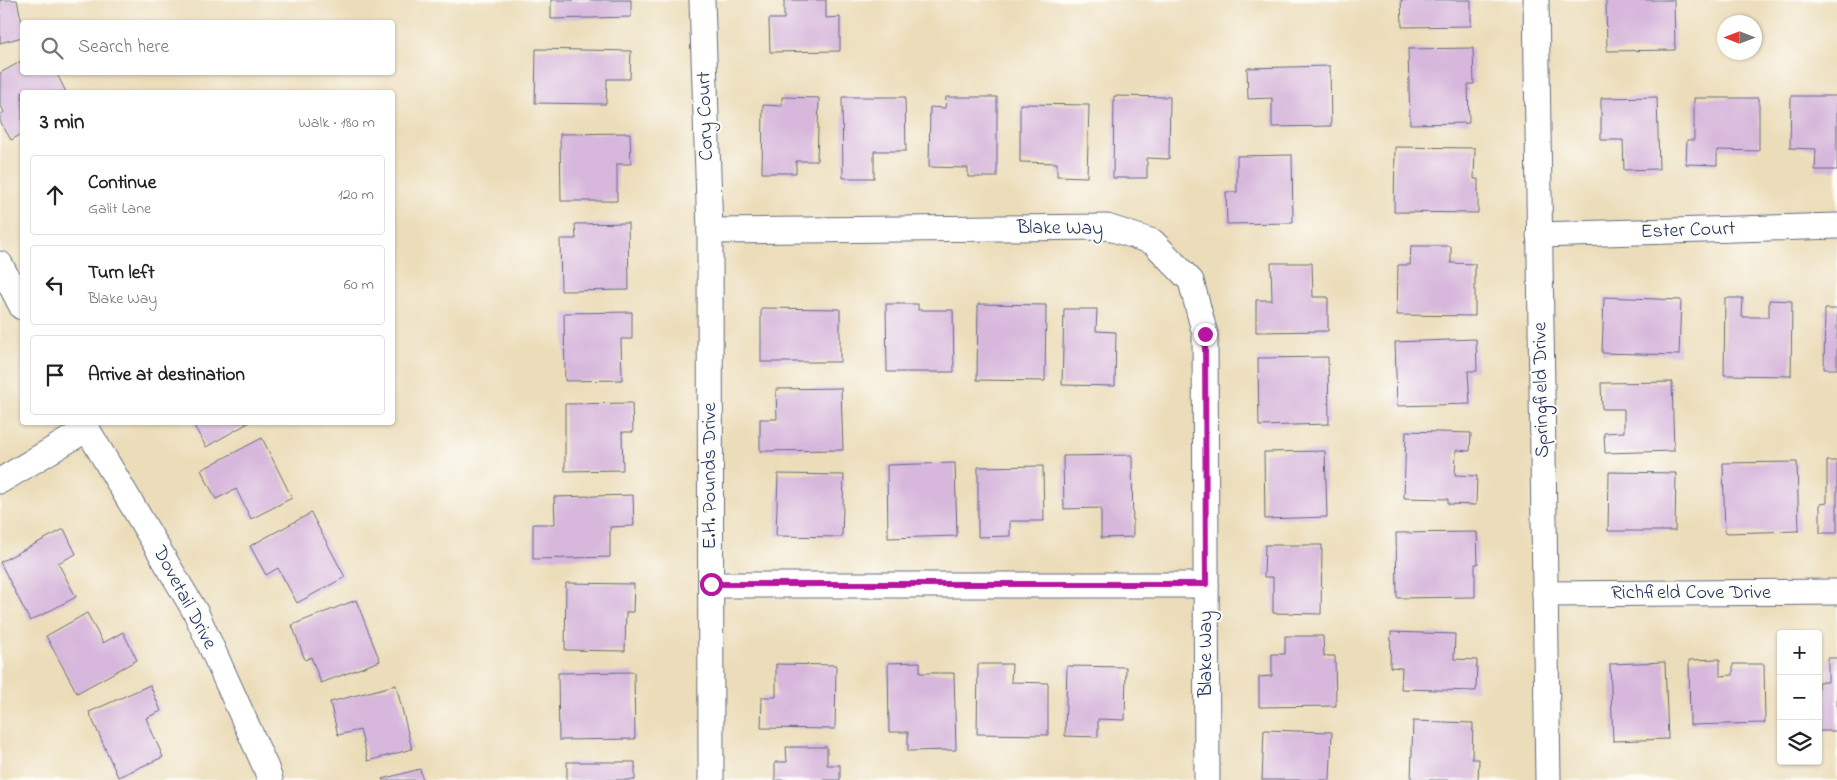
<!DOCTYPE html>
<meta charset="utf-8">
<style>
:root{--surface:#fff;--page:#f6f6f6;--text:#222;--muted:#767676;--line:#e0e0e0}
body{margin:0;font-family:"Indie Flower",sans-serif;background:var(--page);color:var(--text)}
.controls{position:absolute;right:15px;bottom:15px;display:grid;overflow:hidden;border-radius:5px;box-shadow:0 1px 4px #0004}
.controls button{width:45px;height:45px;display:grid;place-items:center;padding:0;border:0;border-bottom:1px solid var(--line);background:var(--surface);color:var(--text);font:25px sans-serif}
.compass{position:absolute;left:1717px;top:15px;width:45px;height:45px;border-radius:50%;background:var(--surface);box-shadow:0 1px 4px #0004;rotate:270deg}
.stop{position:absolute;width:15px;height:15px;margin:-11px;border:4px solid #b5179e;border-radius:50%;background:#fff}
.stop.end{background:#b5179e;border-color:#fff;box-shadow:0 1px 5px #0008}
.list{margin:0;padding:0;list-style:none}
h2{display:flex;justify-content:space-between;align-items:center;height:65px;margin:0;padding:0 20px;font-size:21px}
h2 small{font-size:16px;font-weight:400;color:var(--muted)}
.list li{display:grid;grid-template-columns:32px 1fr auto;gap:15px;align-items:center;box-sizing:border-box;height:80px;margin:0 10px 10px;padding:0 10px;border:1px solid var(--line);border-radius:5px}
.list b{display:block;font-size:19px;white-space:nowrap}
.list p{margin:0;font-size:16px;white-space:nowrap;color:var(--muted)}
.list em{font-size:16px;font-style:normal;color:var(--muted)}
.icon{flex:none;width:28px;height:28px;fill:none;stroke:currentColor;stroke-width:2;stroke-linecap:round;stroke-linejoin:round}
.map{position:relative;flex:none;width:1837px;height:780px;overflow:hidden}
.search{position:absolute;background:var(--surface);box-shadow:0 1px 4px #0004;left:20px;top:20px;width:375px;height:55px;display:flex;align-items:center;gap:12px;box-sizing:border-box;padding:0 18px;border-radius:5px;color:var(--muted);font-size:19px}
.panel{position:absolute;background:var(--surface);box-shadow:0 1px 4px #0004;left:20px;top:90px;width:375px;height:335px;border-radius:5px}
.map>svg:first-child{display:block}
.building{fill:#d7b7dc}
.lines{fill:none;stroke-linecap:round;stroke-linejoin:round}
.street-casing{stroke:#646c7e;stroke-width:27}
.street{stroke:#fff;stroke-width:25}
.route{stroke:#b5179e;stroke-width:6}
.labels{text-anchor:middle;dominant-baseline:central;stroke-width:4;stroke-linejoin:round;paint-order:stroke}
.street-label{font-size:20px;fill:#1b2f5e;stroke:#fdfcf7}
</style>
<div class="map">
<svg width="1837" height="780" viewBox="0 0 1837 780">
<rect width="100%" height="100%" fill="#fdfcf7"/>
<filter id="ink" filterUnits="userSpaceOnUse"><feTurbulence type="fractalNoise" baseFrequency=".02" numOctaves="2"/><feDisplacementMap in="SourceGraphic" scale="10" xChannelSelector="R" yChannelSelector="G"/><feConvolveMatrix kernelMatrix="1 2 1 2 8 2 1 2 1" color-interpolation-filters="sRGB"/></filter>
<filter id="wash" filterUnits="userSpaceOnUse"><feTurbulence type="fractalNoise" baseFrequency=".0096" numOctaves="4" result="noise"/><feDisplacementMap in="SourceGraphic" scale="20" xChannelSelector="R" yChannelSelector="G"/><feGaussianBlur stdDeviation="1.12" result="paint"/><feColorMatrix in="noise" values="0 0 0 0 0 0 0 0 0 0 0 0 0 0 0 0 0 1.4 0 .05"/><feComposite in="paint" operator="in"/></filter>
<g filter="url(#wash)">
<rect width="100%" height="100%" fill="#ecddba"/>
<g id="blocks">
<g class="building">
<path d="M0,0H17L22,23V37L0,43Z"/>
<path d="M551,0H631V17L551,19Z"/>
<path d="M784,0H826V18L840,17V51L770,52L769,19H784Z"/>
<path d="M1401,0H1471V26L1402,27Z"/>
<path d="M1606,0H1674L1675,50L1607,51Z"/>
<path d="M1473,48L1474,84H1468L1469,123L1410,124L1408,49Z"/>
<path d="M536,49L631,51L630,79H607L606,104L535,103Z"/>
<path d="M22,61V72H56L66,92H22V134L11,140L0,121V115L4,112L0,104V73Z"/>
<path d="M1330,66L1331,126L1272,127V98L1248,99L1247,68Z"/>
<path d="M1114,96L1170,97L1169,159L1147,158V178H1113Z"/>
<path d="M1791,96H1837V170H1815L1816,149L1790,148Z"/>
<path d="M782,97L819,98L817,161H796V173H762L763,105L782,106Z"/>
<path d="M842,97H905L906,151H874V178H843Z"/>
<path d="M946,97H997V177H968V168L929,167L930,107L945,108Z"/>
<path d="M1657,97L1659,169L1624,170L1623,140H1601V98Z"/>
<path d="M1694,98H1759V151L1717,150V165L1686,164L1687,140H1694Z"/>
<path d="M1020,104L1089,105L1087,177L1057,176V163L1020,162Z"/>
<path d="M630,133L631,164H617V201H561L560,134Z"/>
<path d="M1395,147L1475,148L1474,179H1478V213L1394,212Z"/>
<path d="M1292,155L1293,223L1227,224L1226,192H1237V156Z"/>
<path d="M628,223L629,290L561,291L560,239H576L575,224Z"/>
<path d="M1411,246H1451V263L1475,264V316L1397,315L1398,265H1410Z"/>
<path d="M1271,263H1312L1313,297H1328V331L1256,332V300H1272Z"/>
<path d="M1604,297L1681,300L1679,355L1602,353Z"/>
<path d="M1725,298H1743L1742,317H1769V300L1792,301L1791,376L1724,375Z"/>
<path d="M886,304H918V310H953L954,372H887Z"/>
<path d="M978,304L1046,305L1045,381L977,380Z"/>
<path d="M761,308L840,309V362H761Z"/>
<path d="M1064,309H1097L1096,331L1116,332L1115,386L1062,385Z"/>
<path d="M1825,309H1837V369H1824Z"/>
<path d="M632,312V339H621L622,380L565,381L564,313Z"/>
<path d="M1476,339L1477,371H1468L1470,404L1397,406L1395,342Z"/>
<path d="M1328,357L1329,424L1259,426L1258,358Z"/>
<path d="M1672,382L1674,451L1605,453L1604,433L1624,432V409H1602L1601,383Z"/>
<path d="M841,388L843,450L760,451V419H777L776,389Z"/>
<path d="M632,403L633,432H622L623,470L565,471V404Z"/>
<path d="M192,422H250L206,447Z"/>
<path d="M1406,431L1471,433L1470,451L1456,450L1455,475L1477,476L1476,505L1448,504V499L1404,498Z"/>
<path d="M262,438L292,498L251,519L236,489L216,499L201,470Z"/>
<path d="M1325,451L1327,517L1265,519L1264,452Z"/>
<path d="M1132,455L1133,537L1101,538V508L1064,509L1063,456Z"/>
<path d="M1827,461H1837V533H1820V504L1827,503Z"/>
<path d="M1797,462L1799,531L1725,533L1723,463Z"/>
<path d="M955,463L957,536L888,538L887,465Z"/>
<path d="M1043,466L1044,521H1010V536L978,537V467Z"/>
<path d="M1609,472L1676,473L1675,531H1608Z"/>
<path d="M778,474L844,475L842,537L776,536Z"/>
<path d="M633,495L634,526L610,527V557L533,559V524H555L554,497Z"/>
<path d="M311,513L345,577L297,603L278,568L266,575L250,546Z"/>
<path d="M64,529L76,554L58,563L76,597L30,621L0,562Z"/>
<path d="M1477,532L1478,564H1475V597L1397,598L1396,533Z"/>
<path d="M1265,545H1322L1321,614L1273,613V577H1264Z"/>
<path d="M566,583L634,584L633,612H626L625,651L565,650Z"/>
<path d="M356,600L380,661L321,683L311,657L305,660L292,625Z"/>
<path d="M87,613L103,643L123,632L137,660L77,693L46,636Z"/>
<path d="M1391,632L1455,634L1454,659L1477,660L1476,691L1401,689L1402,668L1390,667Z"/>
<path d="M1285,636H1323L1324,656H1335L1336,706L1259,707V677L1272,676V654H1285Z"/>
<path d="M1828,658H1837V731H1818V682H1828Z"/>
<path d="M1720,659V676L1733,675V664H1764L1765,723L1690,725L1689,660Z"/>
<path d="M920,662V673H954L956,750L908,751V732H889L888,663Z"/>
<path d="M1665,662L1668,739L1613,741L1610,664Z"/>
<path d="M776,664L836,665L835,729L761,728L762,697H776Z"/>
<path d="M978,664H1012L1011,682L1048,683V735L977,734Z"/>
<path d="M1067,666L1126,667L1125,720L1098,719V737L1065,736Z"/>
<path d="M634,672L635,739L559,740L558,673Z"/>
<path d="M150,685L161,711L146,718L163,757L118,777L89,712Z"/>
<path d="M396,685L412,749L368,761L360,730L338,735L330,702Z"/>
<path d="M1413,721L1473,723L1472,759H1479L1478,780H1411Z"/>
<path d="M1264,730L1332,732L1330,780H1262Z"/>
<path d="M786,747H827V765H840V780H775V762H787Z"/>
<rect x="567" y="762" width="68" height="18"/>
<path d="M420,769L423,780H382V779Z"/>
</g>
</g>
</g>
<g filter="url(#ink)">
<use href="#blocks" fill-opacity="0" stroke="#646c7e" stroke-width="1"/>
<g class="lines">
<g class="street-casing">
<g id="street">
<path d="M702,0L710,231L711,780"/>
<path d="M1536,0L1548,780"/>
<path d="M710,231L1107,227L1153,242L1191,281L1205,334L1207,780"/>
<path d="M1539,235L1837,226"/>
<path d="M0,264L22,307"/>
<path d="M83,422L196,613L266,768L270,780"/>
<path d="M0,481L87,429"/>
<path d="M711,585H1206"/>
<path d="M1545,594L1837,592"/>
</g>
</g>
<use href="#street" class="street"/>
</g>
</g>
<g class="lines" filter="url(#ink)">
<path class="route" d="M711,584H1206L1205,334"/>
</g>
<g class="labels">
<g class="street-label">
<text transform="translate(706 116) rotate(-92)">Cory Court</text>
<text transform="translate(1060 229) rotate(1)">Blake Way</text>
<text transform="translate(1688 231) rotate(-2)">Ester Court</text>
<text transform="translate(1542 390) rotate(-91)">Springfield Drive</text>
<text transform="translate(710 476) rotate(-90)">E.H. Pounds Drive</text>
<text x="1691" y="593">Richfield Cove Drive</text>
<text transform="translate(184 598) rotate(62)">Dovetail Drive</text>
<text transform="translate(1206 654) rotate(-90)">Blake Way</text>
</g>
</g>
</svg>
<div class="controls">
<button>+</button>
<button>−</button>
<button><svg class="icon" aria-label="layers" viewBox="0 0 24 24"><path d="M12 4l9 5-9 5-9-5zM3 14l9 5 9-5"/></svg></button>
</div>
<svg class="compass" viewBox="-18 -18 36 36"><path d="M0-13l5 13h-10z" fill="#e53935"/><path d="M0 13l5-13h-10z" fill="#767676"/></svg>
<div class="stop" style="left:711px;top:584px"></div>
<div class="stop end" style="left:1205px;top:334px"></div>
<div class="search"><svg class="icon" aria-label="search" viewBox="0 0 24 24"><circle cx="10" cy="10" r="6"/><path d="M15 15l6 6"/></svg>Search here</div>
<section class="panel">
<h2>3 min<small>Walk · 180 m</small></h2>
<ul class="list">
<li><svg class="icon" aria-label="ahead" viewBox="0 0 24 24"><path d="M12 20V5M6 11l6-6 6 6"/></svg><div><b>Continue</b><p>Galit Lane</p></div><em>120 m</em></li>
<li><svg class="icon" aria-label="left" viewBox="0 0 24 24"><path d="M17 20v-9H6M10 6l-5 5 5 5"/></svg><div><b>Turn left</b><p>Blake Way</p></div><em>60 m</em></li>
<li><svg class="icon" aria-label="arrive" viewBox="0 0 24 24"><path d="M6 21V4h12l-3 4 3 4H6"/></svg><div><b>Arrive at destination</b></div></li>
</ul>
</section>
</div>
